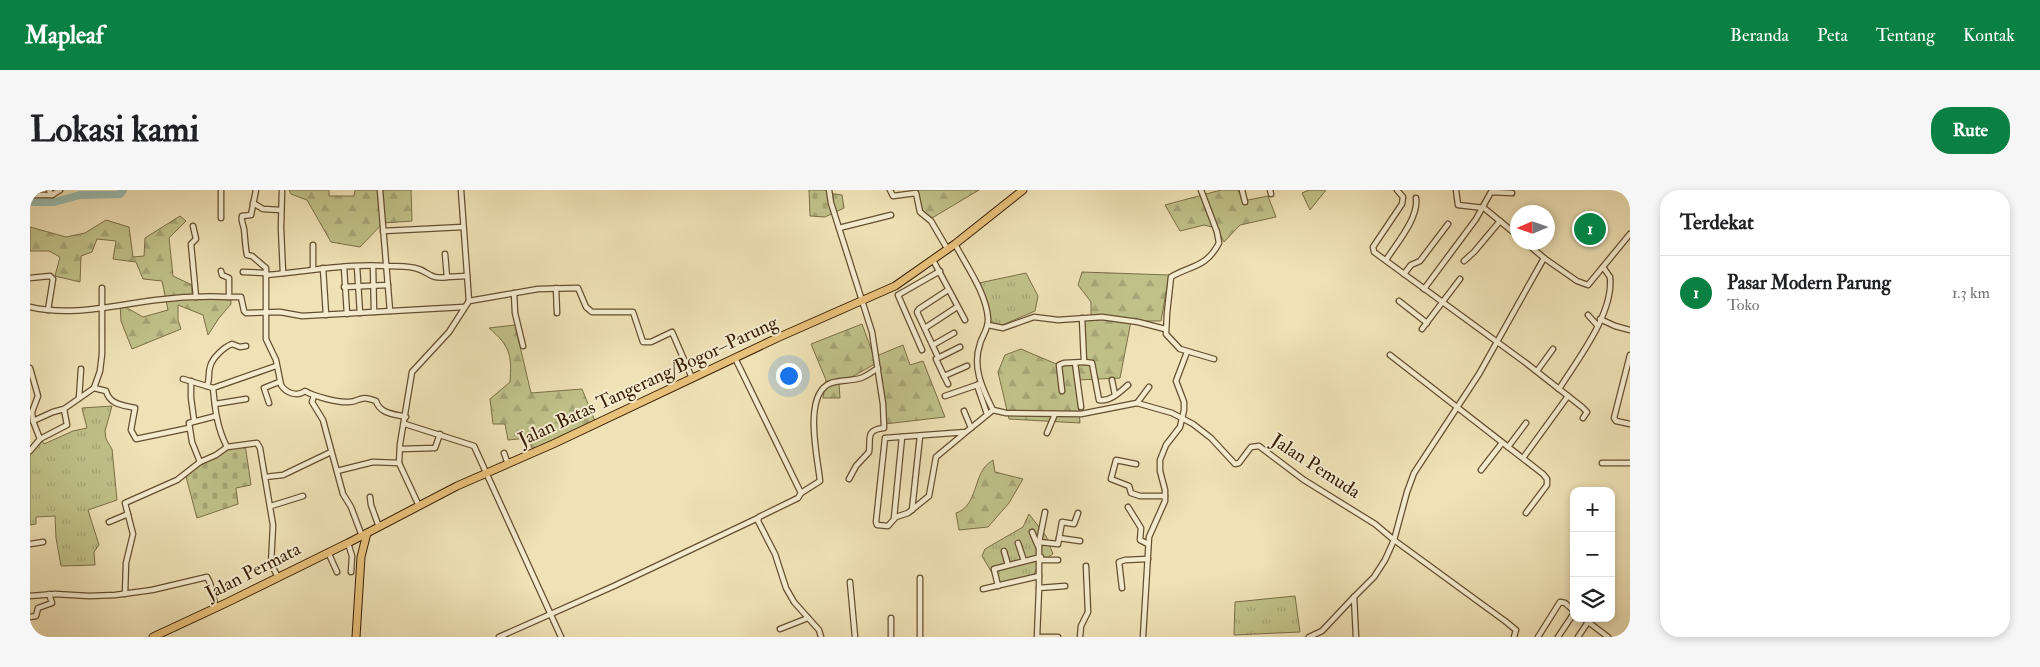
<!DOCTYPE html>
<html lang="id">
<meta charset="utf-8">
<style>
:root{--surface:#fff;--page:#f6f6f6;--text:#202124;--muted:#757577;--line:#e0e0e0;--accent:#0b8043}
body{margin:0;font-family:"IM FELL Double Pica",serif;background:var(--page);color:var(--text)}
.controls{position:absolute;right:15px;bottom:15px;display:grid;overflow:hidden;border-radius:10px;box-shadow:0 2px 8px #0003}
.controls button{width:45px;height:45px;display:grid;place-items:center;padding:0;border:0;border-bottom:1px solid var(--line);background:var(--surface);color:var(--text);font:25px sans-serif}
.compass{position:absolute;left:1480px;top:15px;width:45px;height:45px;border-radius:50%;background:var(--surface);box-shadow:0 2px 8px #0003;rotate:268deg}
.you{position:absolute;left:758px;top:185px;width:18px;height:18px;margin:-12px;border:4px solid #fff;border-radius:50%;background:#1a73e8;box-shadow:0 0 0 8px #1a73e833}
.badge{display:grid;place-items:center;width:32px;height:32px;border-radius:50%;background:var(--accent);color:#fff;font-size:16px;font-weight:700}
.pin{position:absolute;translate:-50% -50%;border:2px solid #fff;box-shadow:0 1px 5px #0006}
.list{margin:0;padding:0;list-style:none}
h2{display:flex;justify-content:space-between;align-items:center;height:65px;margin:0;padding:0 20px;font-size:21px}
h2 small{font-size:16px;font-weight:400;color:var(--muted)}
.list li{display:grid;grid-template-columns:32px 1fr auto;gap:15px;align-items:center;box-sizing:border-box;height:75px;padding:0 20px;border-top:1px solid var(--line)}
.list b{display:block;font-size:19px;white-space:nowrap}
.list p{margin:0;font-size:16px;white-space:nowrap;color:var(--muted)}
.list em{font-size:16px;font-style:normal;color:var(--muted)}
.icon{flex:none;width:28px;height:28px;fill:none;stroke:currentColor;stroke-width:2;stroke-linecap:round;stroke-linejoin:round}
.map{position:relative;flex:none;width:1600px;height:447px;overflow:hidden;border-radius:20px}
header{display:flex;align-items:center;gap:30px;box-sizing:border-box;height:70px;padding:0 25px;background:var(--accent);color:#fff}
header strong{font-size:24px}
nav{display:flex;gap:28px;margin-inline-start:auto;font-size:18px}
.intro{display:flex;align-items:center;justify-content:space-between;box-sizing:border-box;height:120px;padding:0 30px}
h1{margin:0;font-size:35px}
.button{padding:12px 22px;border-radius:20px;background:var(--accent);color:#fff;font-size:18px;font-weight:700}
main{display:flex;gap:30px;padding:0 30px}
aside{flex:1;background:var(--surface);border-radius:20px;box-shadow:0 2px 8px #0003}
.map>svg:first-child{display:block}
.grass{fill:url(#grass-tufts);stroke:#7b6f46}
.forest{fill:url(#forest-firs);stroke:#7b6f46}
.cemetery{fill:url(#cemetery-stones);stroke:#7b6f46}
.lines{fill:none;stroke-linecap:round;stroke-linejoin:round}
.river{stroke:#9abdb2;stroke-width:8}
.street-casing{stroke:#644e30;stroke-width:7}
.primary-casing{stroke:#361d03;stroke-width:9}
.street{stroke:#f5ecd0;stroke-width:4.5}
.primary{stroke:#e8c17b;stroke-width:7}
.labels{text-anchor:middle;dominant-baseline:central;stroke-width:4;stroke-linejoin:round;paint-order:stroke}
.street-label{font-size:19px;fill:#361d03;stroke:#f5ecd0}
</style>
<header>
<strong>Mapleaf</strong>
<nav><a>Beranda</a><a>Peta</a><a>Tentang</a><a>Kontak</a></nav>
</header>
<div class="intro"><h1>Lokasi kami</h1><a class="button">Rute</a></div>
<main>
<div class="map">
<svg width="1600" height="447" viewBox="0 0 1600 447">
<defs>
<pattern id="grass-tufts" width="24" height="20" patternUnits="userSpaceOnUse" patternTransform="scale(1.25)"><rect width="24" height="20" fill="#c0c189"/><path d="M3 7l-1-3M5 7V3M7 7l1-3M15 17l-1-3M17 17v-4M19 17l1-3" fill="none" stroke="#a6a575"/></pattern>
<pattern id="forest-firs" width="22" height="20" patternUnits="userSpaceOnUse" patternTransform="scale(1.25)"><rect width="22" height="20" fill="#c0c189"/><path d="M5 1l3.5 6h-7zM16 11l3.5 6h-7z" fill="#a6a575"/></pattern>
<pattern id="cemetery-stones" width="16" height="16" patternUnits="userSpaceOnUse" patternTransform="scale(1.25)"><rect width="16" height="16" fill="#c0c189"/><path d="M2 7V4a2 2 0 0 1 4 0v3zM10 15v-3a2 2 0 0 1 4 0v3z" fill="#a6a575"/></pattern>
</defs>
<rect width="100%" height="100%" fill="#efe2b6"/>
<filter id="stains"><feTurbulence type="fractalNoise" baseFrequency=".004" numOctaves="4"/><feColorMatrix values="0 0 0 0 .2 0 0 0 0 .09 0 0 0 0 .02 0 0 0 .5 -.17"/></filter>
<radialGradient id="worn" r=".72"><stop offset=".6" stop-color="#630" stop-opacity="0"/><stop offset="1" stop-color="#630" stop-opacity=".3"/></radialGradient>
<g class="grass">
<path d="M996,83L1008,106L1005,121L963,139L949,93Z"/>
<path d="M82,216L75,241L76,249L82,259L87,310L58,320L69,355L64,362L65,375L31,376L26,348L25,326L6,327V334L0,335V258L10,247L14,254L43,241L57,238L52,218Z"/>
<path d="M999,324L1016,346L1023,364L1009,373L1003,387L968,393L952,366L955,359L993,337Z"/>
<path d="M1265,406L1270,442L1204,445L1205,412Z"/>
</g>
<g class="forest">
<path d="M259,0H299V6H324L325,0H381L382,31L353,33L330,57L301,52L277,10L261,4Z"/>
<path d="M884,0H949L902,28L887,16Z"/>
<path d="M1191,0H1208L1213,11L1238,6L1246,27L1210,35L1194,52L1187,38L1174,35L1150,41L1135,15Z"/>
<path d="M1279,0H1296L1280,20L1272,3Z"/>
<path d="M150,26L156,31L139,48L143,86L162,95V105L201,106V114L189,128L178,145L173,125L148,115V130L151,139L102,159L91,131L90,114L113,127L138,120L132,91L113,89L106,72L83,69L86,51L67,49L62,62L51,66L50,92L25,86L30,67L19,61H0V37L36,47L55,43L76,30L99,37L103,67L114,66L115,48Z"/>
<path d="M1052,82L1139,85L1131,131H1101L1090,188L1047,190L1050,233L979,229L968,182L975,165L991,159L1031,176L1053,171L1052,127H1061V112L1048,95Z"/>
<path d="M832,134L844,167L873,155L880,175L893,171L915,227L855,234L845,174L809,194L810,208H793L796,190L781,154Z"/>
<path d="M485,135L501,203L552,199L567,236L504,263L498,248L478,250L475,234H463L460,209L480,192C482,165 480,156 459,138Z"/>
<path d="M963,270L965,282L993,289L979,313L958,337L929,340L926,323C945,317 944,292 954,278C956,275 960,272 963,270Z"/>
</g>
<g class="cemetery">
<path d="M779,0H797L798,3L812,5L814,18L795,27L780,26Z"/>
<path d="M197,254H215L221,295L206,298L208,314L167,328L155,283L191,261Z"/>
</g>
<g class="lines">
<path class="river" d="M0,12H24L50,5L90,4L93,0"/>
<g class="street-casing">
<g id="street">
<path d="M191,0V28"/>
<path d="M226,0L221,25L212,26C211,32 213,33 214,39C215,46 215,56 217,65L222,66L236,78V149L246,170L251,195C256,203 267,207 275,201C283,206 308,213 319,212C330,212 329,204 346,211C350,224 364,224 376,227"/>
<path d="M252,0L251,38L253,83"/>
<path d="M350,0L360,121"/>
<path d="M799,0L801,13L842,142L853,214L854,238C835,240 841,248 839,262L826,276L819,289"/>
<path d="M860,0L863,6L886,3L890,22L901,31L918,60"/>
<path d="M1171,0L1187,42L1189,53C1176,78 1161,75 1141,87L1137,123L1136,144L1150,159L1184,169"/>
<path d="M1212,0L1215,12"/>
<path d="M1240,0L1241,4"/>
<path d="M1367,0L1373,7L1372,14L1343,57L1344,62L1496,173L1552,217L1557,222L1553,228"/>
<path d="M1426,0L1428,15L1454,18L1488,46"/>
<path d="M0,5H22L19,0"/>
<path d="M22,5L30,0"/>
<path d="M223,13L233,19L251,20"/>
<path d="M163,36L166,49L161,54L166,107"/>
<path d="M809,38L861,25"/>
<path d="M353,41L433,37"/>
<path d="M1495,52L1514,68"/>
<path d="M925,54C937,77 956,103 958,128C959,138 952,146 950,154C942,177 952,198 963,220L976,223L1051,224L1107,213L1142,223L1163,234L1181,248L1205,274L1209,273L1221,257L1229,256L1274,290L1345,334L1364,350L1475,431L1486,440L1484,447"/>
<path d="M283,55V79"/>
<path d="M903,70L935,130"/>
<path d="M1356,70C1366,54 1389,28 1386,8"/>
<path d="M1434,71L1444,62L1470,31"/>
<path d="M343,76L344,122"/>
<path d="M314,77L317,124"/>
<path d="M327,77L330,123"/>
<path d="M293,78L296,125"/>
<path d="M191,81L192,85L199,88V107H211L214,121L216,123L250,122L272,126L434,117"/>
<path d="M213,82L236,83"/>
<path d="M1374,84L1381,75L1390,71L1418,34"/>
<path d="M236,85C277,82 317,73 358,76C367,76 376,76 385,78C399,81 399,90 417,87L415,64"/>
<path d="M417,87L437,86"/>
<path d="M0,88L20,86L23,89L18,120"/>
<path d="M314,97L358,95"/>
<path d="M526,98L527,123"/>
<path d="M1394,99L1446,29L1461,2L1482,3"/>
<path d="M484,103L485,123L493,156"/>
<path d="M439,111L508,99L548,98L556,117L562,122H603L613,152H621L642,142L662,188"/>
<path d="M1369,111L1397,133"/>
<path d="M0,117C42,127 84,115 126,110C150,107 175,106 199,107"/>
<path d="M1558,125L1567,135"/>
<path d="M1570,129L1585,136L1600,140"/>
<path d="M958,135L973,138L1004,127L1028,130L1072,127L1108,132L1135,139"/>
<path d="M895,138L927,117"/>
<path d="M1392,139L1430,89"/>
<path d="M903,155L924,143"/>
<path d="M930,157L906,169L914,186L937,176"/>
<path d="M892,160L868,105L910,81"/>
<path d="M1360,165L1513,284L1517,289V295L1496,323"/>
<path d="M1600,165L1584,228L1586,231L1600,234"/>
<path d="M908,167L887,122L889,119L918,100"/>
<path d="M705,168L771,303L768,308L729,327L728,331L745,364L756,398L764,412L789,440L791,447"/>
<path d="M1054,172L1062,173L1069,210C1080,212 1090,202 1098,195"/>
<path d="M1045,173L1051,217"/>
<path d="M0,178L8,206L2,222L3,231L10,249"/>
<path d="M1507,181L1523,159"/>
<path d="M914,186L918,194"/>
<path d="M153,189L183,198L246,176"/>
<path d="M1082,190L1085,205"/>
<path d="M161,191V208L164,230"/>
<path d="M951,193L947,195L957,224"/>
<path d="M177,196C180,189 178,183 180,177C182,168 194,157 202,154L210,157L216,156"/>
<path d="M64,198L76,201C80,215 93,215 105,218L101,240L106,249L159,238"/>
<path d="M183,198C185,219 187,238 197,257"/>
<path d="M1529,199C1548,169 1584,123 1580,87L1573,77"/>
<path d="M1032,201L1029,175L1034,173L1054,172L1052,128"/>
<path d="M284,206L282,212L293,230L313,304L321,317L332,346"/>
<path d="M915,206L947,195"/>
<path d="M49,208L51,179"/>
<path d="M239,213L234,198L249,192"/>
<path d="M1107,213L1119,197"/>
<path d="M185,214L216,209"/>
<path d="M934,221L941,238"/>
<path d="M3,231L23,222L34,219L64,198L70,181L72,164V98"/>
<path d="M375,234L444,256L531,447"/>
<path d="M936,242L906,267L899,306L878,323L866,327L858,336L847,335L846,332L855,248L936,242L963,220"/>
<path d="M1017,243L1025,224"/>
<path d="M1478,257L1496,233"/>
<path d="M370,259L405,258L410,244"/>
<path d="M0,261L10,249L37,235L34,219"/>
<path d="M474,263L478,274"/>
<path d="M1493,268L1538,206"/>
<path d="M170,272L162,252L159,233L186,226"/>
<path d="M1572,273H1600"/>
<path d="M1106,274L1086,270L1081,289L1099,296L1101,303L1110,306H1135"/>
<path d="M1451,280L1472,253"/>
<path d="M307,281L343,272L369,273"/>
<path d="M235,287L253,285L301,262"/>
<path d="M771,303L790,291C788,269 772,204 801,193C810,190 821,191 831,188C837,186 842,182 848,178"/>
<path d="M340,307L341,315L349,337"/>
<path d="M241,316L273,306"/>
<path d="M389,316L369,273L370,254L382,182L419,142L439,111L431,0"/>
<path d="M1098,317L1111,338L1110,350L1118,354"/>
<path d="M882,320L890,246"/>
<path d="M864,328L872,247"/>
<path d="M79,332L98,324"/>
<path d="M1002,342L1008,356"/>
<path d="M1029,348L1050,351"/>
<path d="M1009,352L1028,354L1032,332L1044,334L1048,323"/>
<path d="M318,353L322,366L321,382"/>
<path d="M988,353L994,371"/>
<path d="M0,354L13,352"/>
<path d="M974,361L978,375"/>
<path d="M298,362L307,382"/>
<path d="M1011,370H1028"/>
<path d="M820,392L825,447"/>
<path d="M968,396L964,379L1011,367"/>
<path d="M1009,398V352L1015,322"/>
<path d="M1092,398L1089,372L1095,370L1118,369"/>
<path d="M953,399L1009,386"/>
<path d="M95,404L96,373L103,344L95,313L147,290L170,272L186,265L197,257L227,253L230,258L243,335L241,374L248,387"/>
<path d="M0,406L25,404L59,406L85,405L122,400L177,387L180,393L186,418"/>
<path d="M1324,407L1326,447"/>
<path d="M0,427L6,426L8,418L22,413L19,404"/>
<path d="M861,428V447"/>
<path d="M1553,428L1578,447"/>
<path d="M750,439L778,428"/>
<path d="M0,445L1,447"/>
<path d="M469,447L584,396L728,328"/>
<path d="M890,447V388"/>
<path d="M1028,447H1007L1009,398L1035,396"/>
<path d="M1050,447L1051,436L1058,422L1056,376"/>
<path d="M1113,447L1119,347L1135,311V300L1130,281V270L1136,255L1150,237L1154,220V212L1146,191L1157,162"/>
<path d="M1279,447L1292,441L1324,407L1344,387L1355,370L1364,350L1377,302L1384,283L1449,184L1514,68L1547,91L1558,95L1600,44"/>
<path d="M1508,447L1530,412L1535,413L1544,421"/>
<path d="M1528,447L1544,423"/>
<path d="M1548,447L1558,432"/>
</g>
</g>
<g class="primary-casing">
<g id="primary">
<path d="M123,447L196,413L318,353L427,296L523,254L747,148L865,96L925,54L993,0"/>
<path d="M326,447L331,367L337,343"/>
</g>
</g>
<use href="#street" class="street"/>
<use href="#primary" class="primary"/>
</g>
<g class="labels">
<g class="street-label">
<text transform="translate(618 191) rotate(-25)">Jalan Batas Tangerang/Bogor–Parung</text>
<text transform="translate(1286 276) rotate(33)">Jalan Pemuda</text>
<text transform="translate(223 381) rotate(-27)">Jalan Permata</text>
</g>
</g>
<rect width="100%" height="100%" filter="url(#stains)"/>
<rect width="100%" height="100%" fill="url(#worn)"/>
</svg>
<div class="controls">
<button>+</button>
<button>−</button>
<button><svg class="icon" aria-label="layers" viewBox="0 0 24 24"><path d="M12 4l9 5-9 5-9-5zM3 14l9 5 9-5"/></svg></button>
</div>
<svg class="compass" viewBox="-18 -18 36 36"><path d="M0-13l5 13h-10z" fill="#e53935"/><path d="M0 13l5-13h-10z" fill="#757577"/></svg>
<div class="you"></div>
<div class="pin badge" style="left:1560px;top:39px">1</div>
</div>
<aside>
<h2>Terdekat<small></small></h2>
<ul class="list">
<li><span class="badge">1</span><div><b>Pasar Modern Parung</b><p>Toko</p></div><em>1.3 km</em></li>
</ul>
</aside>
</main>
